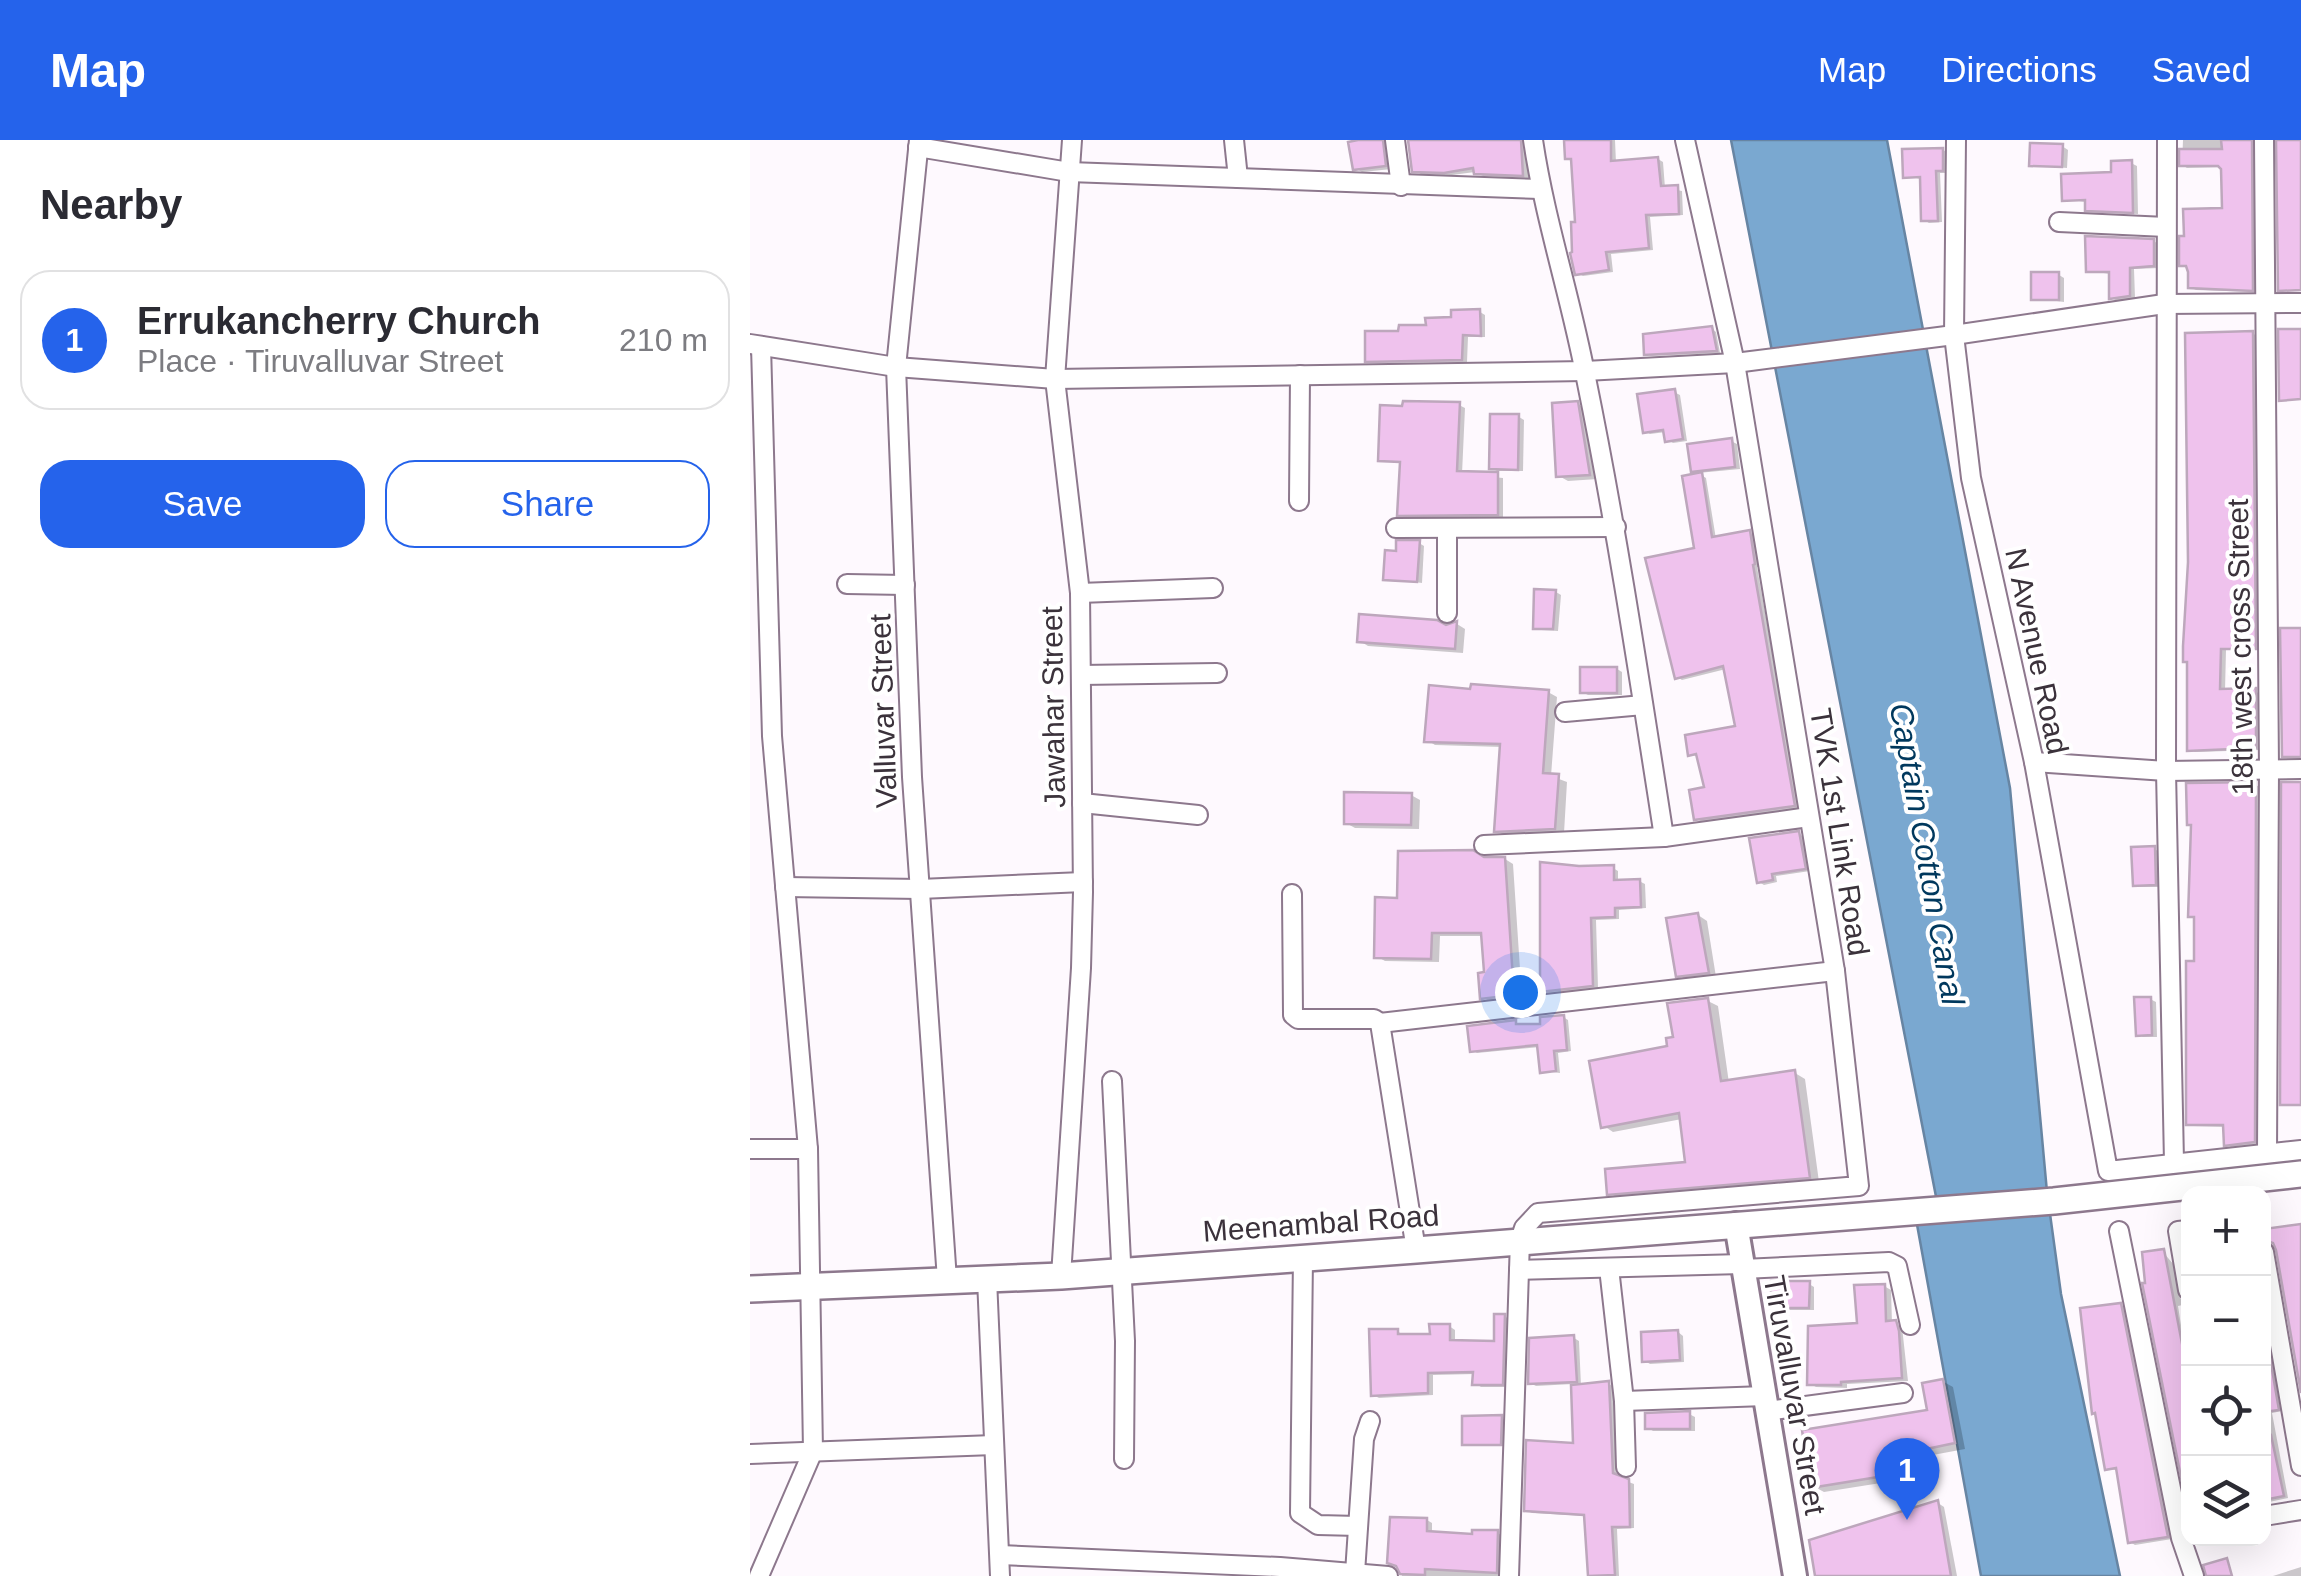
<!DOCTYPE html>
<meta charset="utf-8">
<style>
:root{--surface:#fff;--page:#f2f2f3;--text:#2b2b33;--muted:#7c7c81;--line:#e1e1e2;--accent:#2563eb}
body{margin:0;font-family:Arial,sans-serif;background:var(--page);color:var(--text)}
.controls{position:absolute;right:30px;bottom:30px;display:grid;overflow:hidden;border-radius:20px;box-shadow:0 10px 40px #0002}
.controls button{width:90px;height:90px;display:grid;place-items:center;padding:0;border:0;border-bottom:2px solid var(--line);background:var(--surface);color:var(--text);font:50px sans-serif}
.you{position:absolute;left:770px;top:852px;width:35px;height:35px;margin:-25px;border:8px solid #fff;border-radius:50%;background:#1a73e8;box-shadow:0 0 0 15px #1a73e833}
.badge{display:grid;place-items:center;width:65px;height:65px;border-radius:50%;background:var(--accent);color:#fff;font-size:32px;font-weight:700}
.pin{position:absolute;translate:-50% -82px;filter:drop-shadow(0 2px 5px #0008)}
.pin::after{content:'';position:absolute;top:52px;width:35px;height:30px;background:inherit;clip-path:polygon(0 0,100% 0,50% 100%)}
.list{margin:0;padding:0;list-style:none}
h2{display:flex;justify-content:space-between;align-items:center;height:130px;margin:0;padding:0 40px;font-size:42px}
h2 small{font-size:32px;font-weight:400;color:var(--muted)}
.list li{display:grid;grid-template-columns:65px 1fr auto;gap:30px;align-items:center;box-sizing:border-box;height:140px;margin:0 20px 20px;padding:0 20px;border:2px solid var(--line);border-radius:30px}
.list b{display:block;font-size:38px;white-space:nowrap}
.list p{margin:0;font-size:32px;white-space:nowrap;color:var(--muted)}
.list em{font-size:32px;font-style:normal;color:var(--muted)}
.actions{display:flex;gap:20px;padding:30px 40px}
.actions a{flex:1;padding:22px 0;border:2px solid var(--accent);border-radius:30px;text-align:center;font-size:35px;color:var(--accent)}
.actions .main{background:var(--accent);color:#fff}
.icon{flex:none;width:55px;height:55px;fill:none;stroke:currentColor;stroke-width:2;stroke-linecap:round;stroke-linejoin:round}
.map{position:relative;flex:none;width:1551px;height:1436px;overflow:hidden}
header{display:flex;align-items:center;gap:60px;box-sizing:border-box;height:140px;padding:0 50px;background:var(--accent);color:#fff}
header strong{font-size:48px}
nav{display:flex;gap:55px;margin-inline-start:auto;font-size:35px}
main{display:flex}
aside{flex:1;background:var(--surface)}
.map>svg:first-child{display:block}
.water{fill:#7aa8d0;stroke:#6785a3;stroke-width:2.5}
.shadow{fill:#0003}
.building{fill:#efc2ed;stroke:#bda7bc;stroke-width:2.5}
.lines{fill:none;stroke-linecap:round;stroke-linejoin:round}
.minor-casing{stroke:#8d788d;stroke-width:22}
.tertiary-casing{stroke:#8d788d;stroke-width:28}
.secondary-casing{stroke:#8d788d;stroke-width:30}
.minor{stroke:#fff;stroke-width:18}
.tertiary{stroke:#fff;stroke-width:22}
.secondary{stroke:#fff;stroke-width:25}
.labels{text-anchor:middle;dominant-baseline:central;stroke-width:8;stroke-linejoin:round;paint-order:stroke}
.street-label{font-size:30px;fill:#3b323b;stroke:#fff}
.water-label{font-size:32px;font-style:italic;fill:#00385d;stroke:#fff}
</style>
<header>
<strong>Map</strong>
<nav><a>Map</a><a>Directions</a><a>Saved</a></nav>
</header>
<main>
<aside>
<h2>Nearby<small></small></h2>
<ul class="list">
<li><span class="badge">1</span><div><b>Errukancherry Church</b><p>Place · Tiruvalluvar Street</p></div><em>210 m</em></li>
</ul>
<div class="actions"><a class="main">Save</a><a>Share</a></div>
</aside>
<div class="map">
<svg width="1551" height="1436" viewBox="0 0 1551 1436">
<rect width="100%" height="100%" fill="#fef9fe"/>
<path class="water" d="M981,0H1137L1260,648L1297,1052L1311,1154L1370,1436H1231L1166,1079L1189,1072Z"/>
<g class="shadow">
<path d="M601,0H639L642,29L612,32L605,28Z"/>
<path d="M659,0H778L779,38L733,36L725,32L702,35L671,34L664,30Z"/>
<path d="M817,0H865L866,23L908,19L913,22L915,48L932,51L933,75L900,77L903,110L861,114L863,132L833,136L827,133L824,21L818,18Z"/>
<path d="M1433,0H1507V152L1446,150L1440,147L1439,127L1432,124L1474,70V27L1437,28L1432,25Z"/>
<path d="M1312,6L1318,10L1317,28L1282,25Z"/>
<path d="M1193,10L1198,13V33H1190L1192,82L1179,83L1174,80L1172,39L1156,36Z"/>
<path d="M1381,23L1387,26L1388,74L1343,72L1337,69V62L1314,59Z"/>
<path d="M1404,101L1409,105V128L1384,129L1385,158L1367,161L1362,158L1361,134L1338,131Z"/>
<path d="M1309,135L1314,138V162L1284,158Z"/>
<path d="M730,172L735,175V197H718L717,222L623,223L618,220L651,194Z"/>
<path d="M962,189L966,192L970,213L901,216L896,214Z"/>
<path d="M1502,193L1507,196L1510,510H1476L1475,551H1505L1510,554L1511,610L1445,612L1440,609V523Z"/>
<path d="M924,252L930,255L937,301L923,303L918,300L916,292L900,294L895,291Z"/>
<path d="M827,264L836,269L848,339L818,341L809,336Z"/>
<path d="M709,265L715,268L712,334L753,338V377H655L650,374L652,323L630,319Z"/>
<path d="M769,277L774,280L773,331H747L741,328Z"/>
<path d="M981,301L987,304L990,329L948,333L956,338L966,399L999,393L1005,396L1010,427H1007L1050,668L952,682L947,679L957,649L950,617L941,614L988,588L976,529L932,540L927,537L946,410L951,335L943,330Z"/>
<path d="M669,403L674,406L672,443L636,438L648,413Z"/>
<path d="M806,452L811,455L808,491L791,490L786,487Z"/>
<path d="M707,484L715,489L713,513L618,506L610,501Z"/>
<path d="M867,529L872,532V555H838L832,552Z"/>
<path d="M798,552L807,557L801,636L817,642L814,693L756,696L747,691L752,607L685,605L677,600Z"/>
<path d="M1506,645L1511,648L1509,1004L1481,1007L1476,1004V987L1443,986L1438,984L1447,824L1446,779L1440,776Z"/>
<path d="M661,655L670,660L669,689L605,688L596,683Z"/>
<path d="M1049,694L1054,697L1060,731L1026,736L1027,742L1014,745L1009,742Z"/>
<path d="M1404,709L1410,712V747H1390L1385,744Z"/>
<path d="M755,719L763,724L772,859L741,862L732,857L736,835L734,796H690L689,822L635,821L626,816L649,760L734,720Z"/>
<path d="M863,728L868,731V742L889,741L895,744L896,768L869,770V779L846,780L848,848L798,854L792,851Z"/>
<path d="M948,775L957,781L966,837L937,840L928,835Z"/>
<path d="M1400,859L1406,862L1407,897H1393L1388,894Z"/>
<path d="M958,861L968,866L979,943L1045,933L1055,939L1069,1042L869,1059L860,1053L938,1024L932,979L863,992L854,986Z"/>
<path d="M813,877L818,880L821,911L808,913L810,933L793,931L790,907L727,913L722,910L765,883L792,886Z"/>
<path d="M1413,1112L1424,1125L1430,1158L1437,1164L1428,1166L1433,1198L1438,1197V1359L1395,1145Z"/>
<path d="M1059,1144L1064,1147V1170H1029L1023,1167Z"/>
<path d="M1134,1146L1141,1150L1142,1183L1152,1187L1158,1241L1097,1244V1248L1066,1247L1059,1243L1110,1185Z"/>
<path d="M1514,1163L1532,1271L1522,1273L1538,1358L1519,1362L1514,1354Z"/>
<path d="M1370,1165L1375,1168L1422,1399L1385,1405L1380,1402L1369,1331L1357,1328Z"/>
<path d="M754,1176L761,1180L758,1247H731L725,1243V1234L683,1235V1255L629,1258L623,1255L647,1191L653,1195L682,1197L699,1186L705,1190V1203L746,1204Z"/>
<path d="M928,1192L933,1196L934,1222L900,1224L895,1221Z"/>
<path d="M824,1198L829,1201L831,1246L859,1244L864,1247L868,1338L884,1344V1388L867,1389L869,1436L841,1435L837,1376L782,1373L776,1370L828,1299L823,1244L786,1246L780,1243Z"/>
<path d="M1192,1241L1203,1247L1215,1309L1172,1317L1175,1336L1074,1352L1063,1346L1180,1272Z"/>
<path d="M939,1274L945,1277V1291H903L897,1287Z"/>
<path d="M751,1278L756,1281V1306H720L715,1303Z"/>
<path d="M1188,1363L1194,1367L1207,1436H1068Z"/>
<path d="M677,1380L682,1383V1394L725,1397L747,1393L753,1396L752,1436H652L649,1426Z"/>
<path d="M1551,1427V1436H1523Z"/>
</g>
<g class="building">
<path d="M608,0H633L636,26L603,30L598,2Z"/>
<path d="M658,0H771L773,36L724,34L723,28L694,33L662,32Z"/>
<path d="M814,0H861V21L908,17L911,46L928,45L929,74L896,75L899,108L856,112L859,130L825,135L820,113L822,112L821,82H825L821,19H815Z"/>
<path d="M1471,0H1502L1503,151L1438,148V132L1436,126H1429V96H1434L1433,69L1472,68L1471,29L1468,26H1429V9H1472Z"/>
<path d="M1526,0H1551V150L1528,151Z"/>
<path d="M1280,3L1313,4L1312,27L1279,26Z"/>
<path d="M1193,8V31H1186L1188,81H1171L1170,37L1153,38L1152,9Z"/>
<path d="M1382,20L1383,73L1335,71V60L1312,61L1311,34L1361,32V21Z"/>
<path d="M1335,96L1404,99V126L1380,128V156L1359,159V132H1336Z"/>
<rect x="1281" y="132" width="28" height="28"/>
<path d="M730,169L731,196L713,195L712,220L615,222V191H648L649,185H676L675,178L701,177V170Z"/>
<path d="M962,186L967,211L894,215L893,194Z"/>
<path d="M1528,189H1551V259L1529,261Z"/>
<path d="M1503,191L1506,509H1471L1470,549L1506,548V608L1437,611V522H1433V506L1438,422L1435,193Z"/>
<path d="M925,249L933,299L915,302L913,290L893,293L887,254Z"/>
<path d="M653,261L710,262L707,331L748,332V375L647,376L650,322L628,321L630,265L652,266Z"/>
<path d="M828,261L840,335L806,337L802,263Z"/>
<path d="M740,274H769L768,330L739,329Z"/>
<path d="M982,298L985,327L941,332L937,304Z"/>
<path d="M952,332L962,397L1000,390L1005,424L1003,425L1045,666L944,680L939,650L954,647L946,614L938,616L935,595L985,586L973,526L925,539L895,418L944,408L932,336Z"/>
<path d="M646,400H670L667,442L633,440L635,410L646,411Z"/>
<path d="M784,449L806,450L803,489H783Z"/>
<path d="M609,474L687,480L696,485L707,481L705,509L607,502Z"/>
<path d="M1530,488H1551V617H1532Z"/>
<rect x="830" y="527" width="37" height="26"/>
<path d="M721,544L799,550L793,633L809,634L805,689L744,692L750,604L674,602L679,545L720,549Z"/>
<path d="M1506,642L1505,1002L1474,1006L1473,985H1436V821H1444V777H1438L1441,685H1437L1436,643Z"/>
<path d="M1531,642H1551V965H1530Z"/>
<path d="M594,652L662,653L661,685L594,684Z"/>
<path d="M1049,691L1056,729L1022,734L1023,740L1007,743L999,698Z"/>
<path d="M1405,706L1406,745L1383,746L1381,707Z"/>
<path d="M723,710L734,717H755L764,855L730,859L728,833L734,832L731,793H682L681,819L624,818L625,757L647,758L648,711Z"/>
<path d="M790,722L829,726L864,725V740L890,739L891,767L865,768V777L841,778L843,846L790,852Z"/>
<path d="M948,773L959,833L926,837L916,778Z"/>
<path d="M1384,857H1401L1402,895L1386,896Z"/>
<path d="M958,858L971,941L1045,930L1060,1038L857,1055L855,1029L935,1022L929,973L851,988L839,921L917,906L916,898L923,897L917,863Z"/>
<path d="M814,875L817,910L804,911L806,931L790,933L787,905L720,912L717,886L766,880V884H790V877Z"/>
<path d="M1551,1084V1253L1526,1110L1523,1103L1514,1100V1089Z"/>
<path d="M1414,1109L1438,1235V1372L1392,1143H1395L1392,1112Z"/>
<path d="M1021,1141H1060L1059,1168H1021Z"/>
<path d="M1135,1144L1136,1181L1146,1180L1149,1191L1152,1238L1091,1242V1245H1057L1058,1186L1107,1183L1104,1145Z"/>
<path d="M1371,1163L1418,1397L1378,1403L1366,1328L1355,1330L1345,1273L1342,1274L1330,1168Z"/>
<path d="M744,1174H755L753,1245H722L723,1232L678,1233V1253L621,1256L619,1189H648V1194H680L679,1184H700V1200L744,1201Z"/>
<path d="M928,1190L930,1220L892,1222L891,1192Z"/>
<path d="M824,1195L827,1242L778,1244L779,1198Z"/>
<path d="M1519,1212L1529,1270L1514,1272V1213Z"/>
<path d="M1193,1239L1205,1303L1162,1312L1165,1331L1060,1348L1052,1290L1177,1270L1172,1243Z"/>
<path d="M859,1241L863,1333L879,1339L880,1387H862L865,1435L838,1436L834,1375L774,1371L776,1300L823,1303L821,1245Z"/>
<path d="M940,1271V1289H895V1273Z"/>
<path d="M752,1275L751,1305H712V1276Z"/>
<path d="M1521,1295L1534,1356L1514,1360V1296Z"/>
<path d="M1188,1360L1201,1436H1065L1059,1400Z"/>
<path d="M640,1377L677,1378V1391L722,1394V1390H748L747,1433L675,1429V1435L650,1434L646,1426L637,1423Z"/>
<path d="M1477,1418L1482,1436H1456L1453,1425Z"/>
</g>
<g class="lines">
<g class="minor-casing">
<g id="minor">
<path d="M169,0L146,227L162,637L197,1140"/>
<path d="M484,0L488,38"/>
<path d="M645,0L651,46"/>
<path d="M783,0C795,81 821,158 836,238C867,390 890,543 914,697"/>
<path d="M1206,0L1204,195L1221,338L1284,622L1358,1031L1551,1010"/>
<path d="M1417,0L1416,631L1424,1022"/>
<path d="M1514,0L1519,630L1517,1013"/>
<path d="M168,7L319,32L790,49"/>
<path d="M1309,82L1416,87"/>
<path d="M0,204L146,227L305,239L835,231L985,223L1204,195L1414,164L1551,163"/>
<path d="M549,361L550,235"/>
<path d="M646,388L866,387"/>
<path d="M97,444L155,445"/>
<path d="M330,453L463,448"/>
<path d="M697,473V388"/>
<path d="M331,535L467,533"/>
<path d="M815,572L893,565"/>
<path d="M1284,622L1416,631L1551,629"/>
<path d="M332,663L448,675"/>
<path d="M734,705L914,697L1059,677"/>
<path d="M35,747L170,749L333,742"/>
<path d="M542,754L543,875L548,879H624L630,883L666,1110"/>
<path d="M630,883L1085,831"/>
<path d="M362,941L375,1201L374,1319"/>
<path d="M0,1009H58"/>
<path d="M1438,1090L1428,1091L1438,1150"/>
<path d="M1369,1091L1431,1398L1444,1436"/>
<path d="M1514,1112L1551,1326"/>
<path d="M553,1117L550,1373L568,1385L608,1386"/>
<path d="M859,1128L874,1261L876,1327"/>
<path d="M993,1129L1139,1122L1147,1126L1160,1185"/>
<path d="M769,1130L992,1124"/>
<path d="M311,1136L331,828L333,752L330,453L305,239L322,0"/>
<path d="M237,1139L250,1436"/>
<path d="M874,1261L1015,1256"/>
<path d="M1017,1271L1153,1253"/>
<path d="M0,1314L244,1305"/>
<path d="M1514,1376L1551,1370"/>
<path d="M250,1415L530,1427L638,1436"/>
<path d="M605,1433L614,1299L620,1281"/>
<path d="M9,1436L63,1311L58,1009L22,596L11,206"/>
<path d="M759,1436L770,1100L774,1088L788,1073L1109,1046L1085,831L985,223L935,0"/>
</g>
</g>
<g class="tertiary-casing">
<path id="tertiary" d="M986,1084L1045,1436"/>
</g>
<g class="secondary-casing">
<path id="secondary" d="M0,1149L311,1136L666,1110L1304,1061L1551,1034"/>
</g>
<use href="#minor" class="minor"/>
<use href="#tertiary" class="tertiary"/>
<use href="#secondary" class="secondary"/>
</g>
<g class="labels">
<g class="street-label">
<text transform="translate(1490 507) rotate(-91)">18th west cross Street</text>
<text transform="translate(1287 511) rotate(78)">N Avenue Road</text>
<text transform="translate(303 567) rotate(-91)">Jawahar Street</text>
<text transform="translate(133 571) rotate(-92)">Valluvar Street</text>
<text transform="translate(1090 692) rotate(81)">TVK 1st Link Road</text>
<text transform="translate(571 1083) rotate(-4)">Meenambal Road</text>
<text transform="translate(1045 1255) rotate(80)">Tiruvalluvar Street</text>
</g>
<g class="water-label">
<text transform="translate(1177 714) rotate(80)">Captain Cotton Canal</text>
</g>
</g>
</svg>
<div class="controls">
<button>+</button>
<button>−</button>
<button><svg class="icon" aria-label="locate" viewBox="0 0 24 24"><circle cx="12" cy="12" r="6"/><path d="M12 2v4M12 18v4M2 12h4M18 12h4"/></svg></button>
<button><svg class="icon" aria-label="layers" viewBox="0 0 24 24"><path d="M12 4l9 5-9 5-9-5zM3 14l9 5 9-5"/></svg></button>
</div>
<div class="you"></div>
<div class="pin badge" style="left:1157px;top:1380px">1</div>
</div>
</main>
